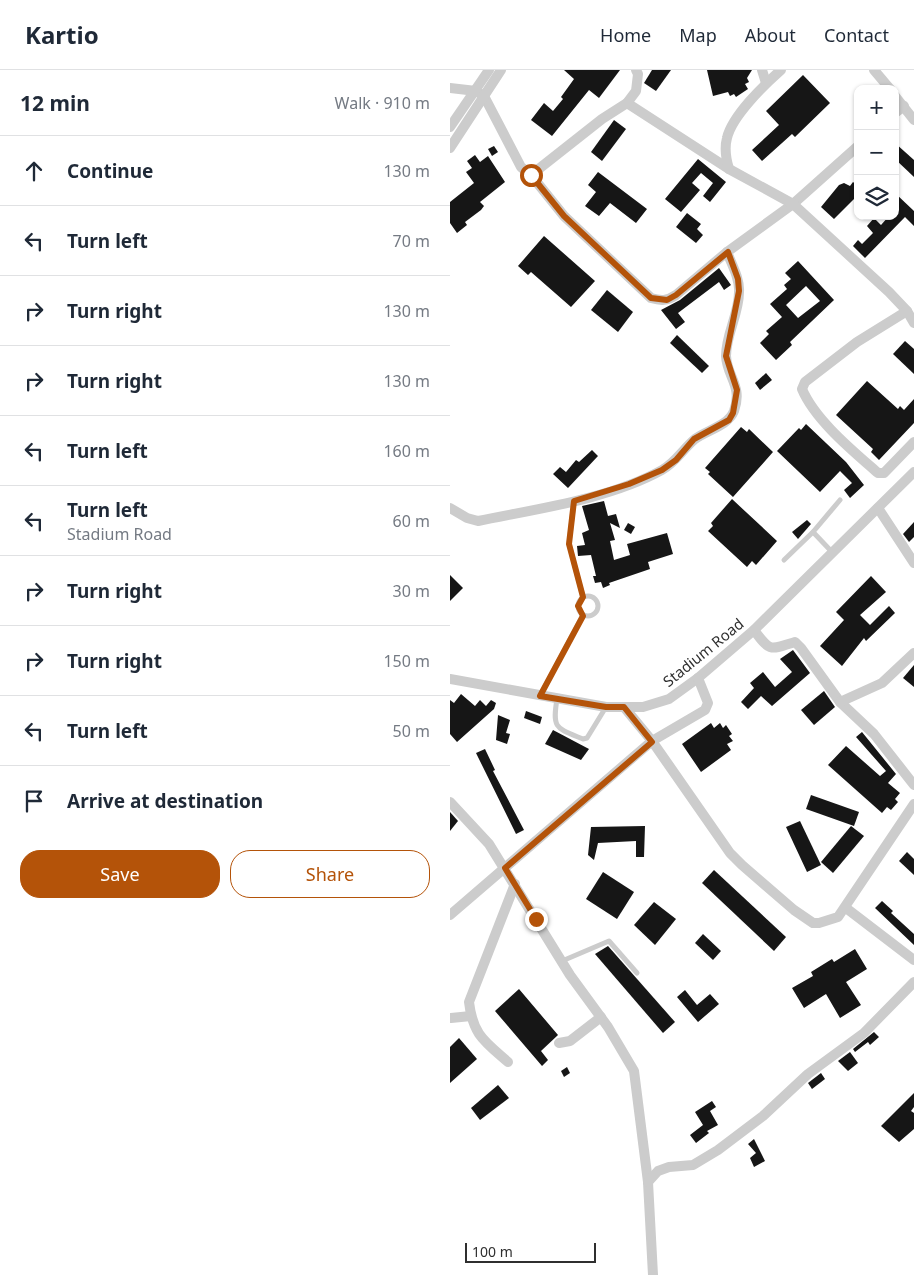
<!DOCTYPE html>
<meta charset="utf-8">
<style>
:root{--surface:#fff;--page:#f6f6f7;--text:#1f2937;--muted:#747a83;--line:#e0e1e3;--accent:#b45309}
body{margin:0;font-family:"Noto Sans",sans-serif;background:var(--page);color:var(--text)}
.controls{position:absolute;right:15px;top:15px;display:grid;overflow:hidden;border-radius:10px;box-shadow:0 1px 4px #0004}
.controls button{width:45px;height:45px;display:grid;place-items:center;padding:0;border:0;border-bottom:1px solid var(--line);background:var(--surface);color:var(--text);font:25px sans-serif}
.scale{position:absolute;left:15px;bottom:12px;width:131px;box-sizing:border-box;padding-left:5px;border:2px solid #2f2f2f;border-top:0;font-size:14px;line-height:18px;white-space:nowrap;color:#2f2f2f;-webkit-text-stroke:4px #fff;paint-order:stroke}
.stop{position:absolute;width:15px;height:15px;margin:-11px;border:4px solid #b45309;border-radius:50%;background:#fff}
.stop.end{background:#b45309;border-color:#fff;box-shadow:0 1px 5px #0008}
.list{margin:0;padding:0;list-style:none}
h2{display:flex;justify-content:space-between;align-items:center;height:65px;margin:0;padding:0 20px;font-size:21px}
h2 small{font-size:16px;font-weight:400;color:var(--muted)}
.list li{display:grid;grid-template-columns:32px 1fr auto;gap:15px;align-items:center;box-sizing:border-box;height:70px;padding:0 20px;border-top:1px solid var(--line)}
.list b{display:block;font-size:19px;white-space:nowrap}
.list p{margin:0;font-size:16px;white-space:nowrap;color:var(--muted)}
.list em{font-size:16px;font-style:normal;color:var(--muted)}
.actions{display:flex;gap:10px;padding:15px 20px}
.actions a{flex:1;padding:11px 0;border:1px solid var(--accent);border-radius:20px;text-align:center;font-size:18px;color:var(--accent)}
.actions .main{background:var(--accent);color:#fff}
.icon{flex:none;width:28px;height:28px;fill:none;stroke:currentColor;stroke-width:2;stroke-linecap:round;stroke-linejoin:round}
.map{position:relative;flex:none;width:464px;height:1205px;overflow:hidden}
header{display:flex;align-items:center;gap:30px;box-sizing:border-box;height:70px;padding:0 25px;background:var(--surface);border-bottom:1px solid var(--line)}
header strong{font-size:24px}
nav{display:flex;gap:28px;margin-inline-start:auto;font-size:18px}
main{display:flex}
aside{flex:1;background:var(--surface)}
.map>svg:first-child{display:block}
.building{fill:#161616;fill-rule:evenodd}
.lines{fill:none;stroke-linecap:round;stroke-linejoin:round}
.service{stroke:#ccc;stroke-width:5}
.minor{stroke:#ccc;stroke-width:10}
.route{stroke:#b45309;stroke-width:6}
.labels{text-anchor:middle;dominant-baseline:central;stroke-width:5;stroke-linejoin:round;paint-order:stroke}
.street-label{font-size:15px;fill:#2f2f2f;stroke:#fff}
</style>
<header>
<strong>Kartio</strong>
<nav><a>Home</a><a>Map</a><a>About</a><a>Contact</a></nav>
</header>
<main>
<aside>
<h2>12 min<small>Walk · 910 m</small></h2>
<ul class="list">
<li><svg class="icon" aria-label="ahead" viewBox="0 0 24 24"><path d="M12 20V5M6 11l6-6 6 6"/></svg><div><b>Continue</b></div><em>130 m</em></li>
<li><svg class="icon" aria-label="left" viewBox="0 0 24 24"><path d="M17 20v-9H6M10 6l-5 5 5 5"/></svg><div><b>Turn left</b></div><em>70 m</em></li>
<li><svg class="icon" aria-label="right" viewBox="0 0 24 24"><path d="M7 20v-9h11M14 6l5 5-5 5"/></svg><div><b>Turn right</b></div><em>130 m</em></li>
<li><svg class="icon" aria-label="right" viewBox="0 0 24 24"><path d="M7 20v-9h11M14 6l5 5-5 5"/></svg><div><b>Turn right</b></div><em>130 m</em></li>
<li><svg class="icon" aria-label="left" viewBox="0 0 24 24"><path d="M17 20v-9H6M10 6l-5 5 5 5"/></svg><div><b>Turn left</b></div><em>160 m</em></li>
<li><svg class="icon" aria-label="left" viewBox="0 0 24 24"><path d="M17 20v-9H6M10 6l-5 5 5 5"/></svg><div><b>Turn left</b><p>Stadium Road</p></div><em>60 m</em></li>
<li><svg class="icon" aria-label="right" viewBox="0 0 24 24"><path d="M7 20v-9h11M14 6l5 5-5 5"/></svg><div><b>Turn right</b></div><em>30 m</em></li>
<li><svg class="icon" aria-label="right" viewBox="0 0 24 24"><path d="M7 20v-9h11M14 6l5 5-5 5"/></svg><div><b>Turn right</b></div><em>150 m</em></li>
<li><svg class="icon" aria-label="left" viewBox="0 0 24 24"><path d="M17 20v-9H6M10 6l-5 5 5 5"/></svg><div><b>Turn left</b></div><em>50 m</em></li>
<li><svg class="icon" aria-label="arrive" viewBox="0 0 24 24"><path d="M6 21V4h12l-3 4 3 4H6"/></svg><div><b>Arrive at destination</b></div></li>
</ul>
<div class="actions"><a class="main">Save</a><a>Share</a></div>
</aside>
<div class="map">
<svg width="464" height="1205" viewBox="0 0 464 1205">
<rect width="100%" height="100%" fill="#fff"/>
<g class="building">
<path d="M114,0H170L149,28L139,20L102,66L81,50L94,33L103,41L113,29L111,27L124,9Z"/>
<path d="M202,0H221L206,21L194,13Z"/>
<path d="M257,0H302L297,8L299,12L295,14L298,19L286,27L284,24L280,26L278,22L263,26Z"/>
<path d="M353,5L380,33L345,67L342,64L312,91L302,80L329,55L316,41Z"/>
<path d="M164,50L176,59L152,91L141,82Z"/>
<path d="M445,73L464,90V107L445,89Z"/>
<path d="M44,76L48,82L42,86L38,79Z"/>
<path d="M25,85L30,92L38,86L55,112L30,132L34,136L31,140L15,152L17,155L7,163L0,153V132L24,113L16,102L22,98L17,91Z"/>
<path d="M248,89L276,112L260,132L253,126L263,113L251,103L242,113L250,120L231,142L215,129Z"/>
<path d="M148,102L197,139L186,153L160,133L149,146L135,136L146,122L138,115Z"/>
<path d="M403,112L408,116V125L384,149L371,137L389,115L394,113L400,116Z"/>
<path d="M445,123L464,141V156L455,147L415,188L403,176L408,170L412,174L423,163L417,156L424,148L431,155L439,146H445Z"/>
<path d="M237,143L251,154L247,159L253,165L246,173L226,157Z"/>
<path d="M94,166L145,211L121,237L81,202L78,205L68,196Z"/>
<path d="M348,191L384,230L340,272L342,275L326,290L310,273L319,264L316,261L332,247L320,234L337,219L334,215L341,209L335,203ZM356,216L370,231L348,248L336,235Z"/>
<path d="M269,198L281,215L274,220L269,212L228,243L235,252L226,259L211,240L230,230Z"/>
<path d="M157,220L183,242L168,262L141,240Z"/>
<path d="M227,265L259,296L252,303L220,273Z"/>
<path d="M455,271L464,279V304L443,284Z"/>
<path d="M316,303L322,310L310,320L305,313Z"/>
<path d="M417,311L448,339L450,336L454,340L464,329V353L429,390L421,382L423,379L386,345Z"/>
<path d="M356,354L396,392L414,415L400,428L394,420L402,413L390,401L370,422L327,381L349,358L351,360Z"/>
<path d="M291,357L297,362L299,359L323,382L283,427L258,404L260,402L255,398Z"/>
<path d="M142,380L148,386L118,418L103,404L110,397L116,402L126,390L129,392Z"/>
<path d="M282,429L327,471L306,495L302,491L297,497L258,461L263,456L261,453Z"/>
<path d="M154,431L158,446L166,444L170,458L160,453L165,470L160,471L164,490L180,485L177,474L217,463L223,484L198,492L200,499L159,513L160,515L153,518L151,512L145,513L143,506H146L141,485L128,486L127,476L135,475L132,463L139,460L132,436Z"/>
<path d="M357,450L361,454L348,469L342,462Z"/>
<path d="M464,452V467L459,472L453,464Z"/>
<path d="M178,453L185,457L181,464L174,460Z"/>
<path d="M0,505L13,518L0,531Z"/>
<path d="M421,506L436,522L410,545L420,555L439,536L445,543L416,571L414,568L392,596L370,576L394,550L386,542Z"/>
<path d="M343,580L360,603L322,636L311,626L298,639L291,632L304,618L300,613L313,602L325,617L342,602L330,589Z"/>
<path d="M464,595V617L453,608Z"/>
<path d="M374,621L385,637L364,655L351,640Z"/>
<path d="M11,624L25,636L30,630L36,636L41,630L46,633L44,639L7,672L0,664V630L4,633Z"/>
<path d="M76,641L92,647L90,654L74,648Z"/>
<path d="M48,645L60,650L56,663L60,664L57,674L46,670Z"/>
<path d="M261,653L264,658L270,653L273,658L276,655L282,664L279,666L283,671L277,674L281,680L251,702L232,674Z"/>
<path d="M103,660L139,679L131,690L95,674Z"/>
<path d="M412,662L446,704L438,713L450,723L445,729L448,732L441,740L437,737L432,743L378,695L396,676L430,706L436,701L406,667Z"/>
<path d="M35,679L45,700L43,701L74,760L66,764L26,683Z"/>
<path d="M361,725L409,742L404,756L356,739Z"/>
<path d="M0,742L8,751L0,761Z"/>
<path d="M350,751L371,795L357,802L336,757Z"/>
<path d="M195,756L194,787H186V771L148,773L144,790L138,785L141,757Z"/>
<path d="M401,756L414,766L383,803L371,792Z"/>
<path d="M457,782L464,789V805L449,791Z"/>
<path d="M264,800L336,867L324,881L252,813Z"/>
<path d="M153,802L184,822L167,849L136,829Z"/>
<path d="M432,831L443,841L441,843L464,864V875L425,838Z"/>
<path d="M204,832L226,849L205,875L184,855Z"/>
<path d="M253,864L271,881L263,890L245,873Z"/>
<path d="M158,876L225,952L213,963L145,884Z"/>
<path d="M405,879L417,899L396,912L411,935L390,948L376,924L354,938L342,918L363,906L361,902L382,889L384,892Z"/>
<path d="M69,919L108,965L91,981L98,990L92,996L45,941Z"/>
<path d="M235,920L247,935L260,924L269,934L248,952L227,927Z"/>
<path d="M424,962L429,967L420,975L418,972L405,982L403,979Z"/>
<path d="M9,968L27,989L0,1013V977Z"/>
<path d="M400,982L408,993L398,1001L388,991Z"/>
<path d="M117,997L120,1003L114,1007L111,1001Z"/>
<path d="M371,1003L375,1009L362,1019L358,1013Z"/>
<path d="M48,1015L59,1028L30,1050L21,1038Z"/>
<path d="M464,1023V1037L461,1041L464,1043V1059L449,1072L431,1056Z"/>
<path d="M262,1031L266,1037L260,1041L268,1055L257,1061L259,1063L246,1073L240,1065L253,1055L245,1042Z"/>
<path d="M304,1069L315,1091L304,1097L300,1088L306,1083L298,1074Z"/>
</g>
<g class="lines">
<g class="service">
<path d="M124,431L119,474L133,527"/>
<path d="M382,482L363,462L390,430"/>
<path d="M334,490L363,462"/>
<circle cx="138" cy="536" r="10"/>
<path d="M90,626L133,545"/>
<path d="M107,629C102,659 106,658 133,669L137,668L156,637"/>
<path d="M112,891L159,871L187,903"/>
</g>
<g class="minor">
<path d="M312,0L316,13"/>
<path d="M424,0L440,19"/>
<path d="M0,18L26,21L34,26L71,97L81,105L114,146L201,228C211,231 217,231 226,225L277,182L343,134L408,76"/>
<path d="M445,26L464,50"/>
<path d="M177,33L279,99L343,134L439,222L457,241L464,253"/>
<path d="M445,43L454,36"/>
<path d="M0,57L39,0"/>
<path d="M0,78L51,0"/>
<path d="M279,99C276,89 274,79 277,68C282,46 314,15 331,0"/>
<path d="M81,105L152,49L177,33L186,21L188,4L186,0"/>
<path d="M457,241L407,272L355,312L352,319C365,350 403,381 428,403H434L464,372"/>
<path d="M0,438L17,448L28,451C86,439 160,429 212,400C226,392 233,379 245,369C257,360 278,356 284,341C293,316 277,307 276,286C276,264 289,244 289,222C290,209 282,195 277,182"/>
<path d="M428,438L464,493"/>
<path d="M304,560C320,582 320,580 345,572L351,578L390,632L424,664L464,715"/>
<path d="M0,609L156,637H193L219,629L248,608L304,560L464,402"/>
<path d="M390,632L432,613L464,583"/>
<path d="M174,637L202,671L280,783L292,795L344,840L363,853H369L388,847L464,734"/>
<path d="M0,732L39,774L120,905L158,957L184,1001L198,1112L203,1205"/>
<path d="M396,838L464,890"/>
<path d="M0,845L202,671L255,640L258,633L248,608"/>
<path d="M1,948L21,946"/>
<path d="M109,973L120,971L151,947"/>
<path d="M58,992C34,971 23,965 19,932L65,814"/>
<path d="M198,1112L208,1101L219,1097L243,1095L268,1080L313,1046L358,1004L414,963L464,912"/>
</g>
</g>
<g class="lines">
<path class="route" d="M81,105L114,146L201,228L217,230L226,225L278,182L288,209L289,221L276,286L287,320L283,343L279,350L244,369L226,390L212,400L179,414L124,431L119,474L133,527L128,536L133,546L90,626L156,637H174L202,672L55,798L86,849"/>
</g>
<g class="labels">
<g class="street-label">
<text transform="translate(253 582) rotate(-39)">Stadium Road</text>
</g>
</g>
</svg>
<div class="controls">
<button>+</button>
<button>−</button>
<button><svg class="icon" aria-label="layers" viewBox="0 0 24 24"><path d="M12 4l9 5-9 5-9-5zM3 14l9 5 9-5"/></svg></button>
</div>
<div class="scale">100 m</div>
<div class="stop" style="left:81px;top:105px"></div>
<div class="stop end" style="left:86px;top:849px"></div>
</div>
</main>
